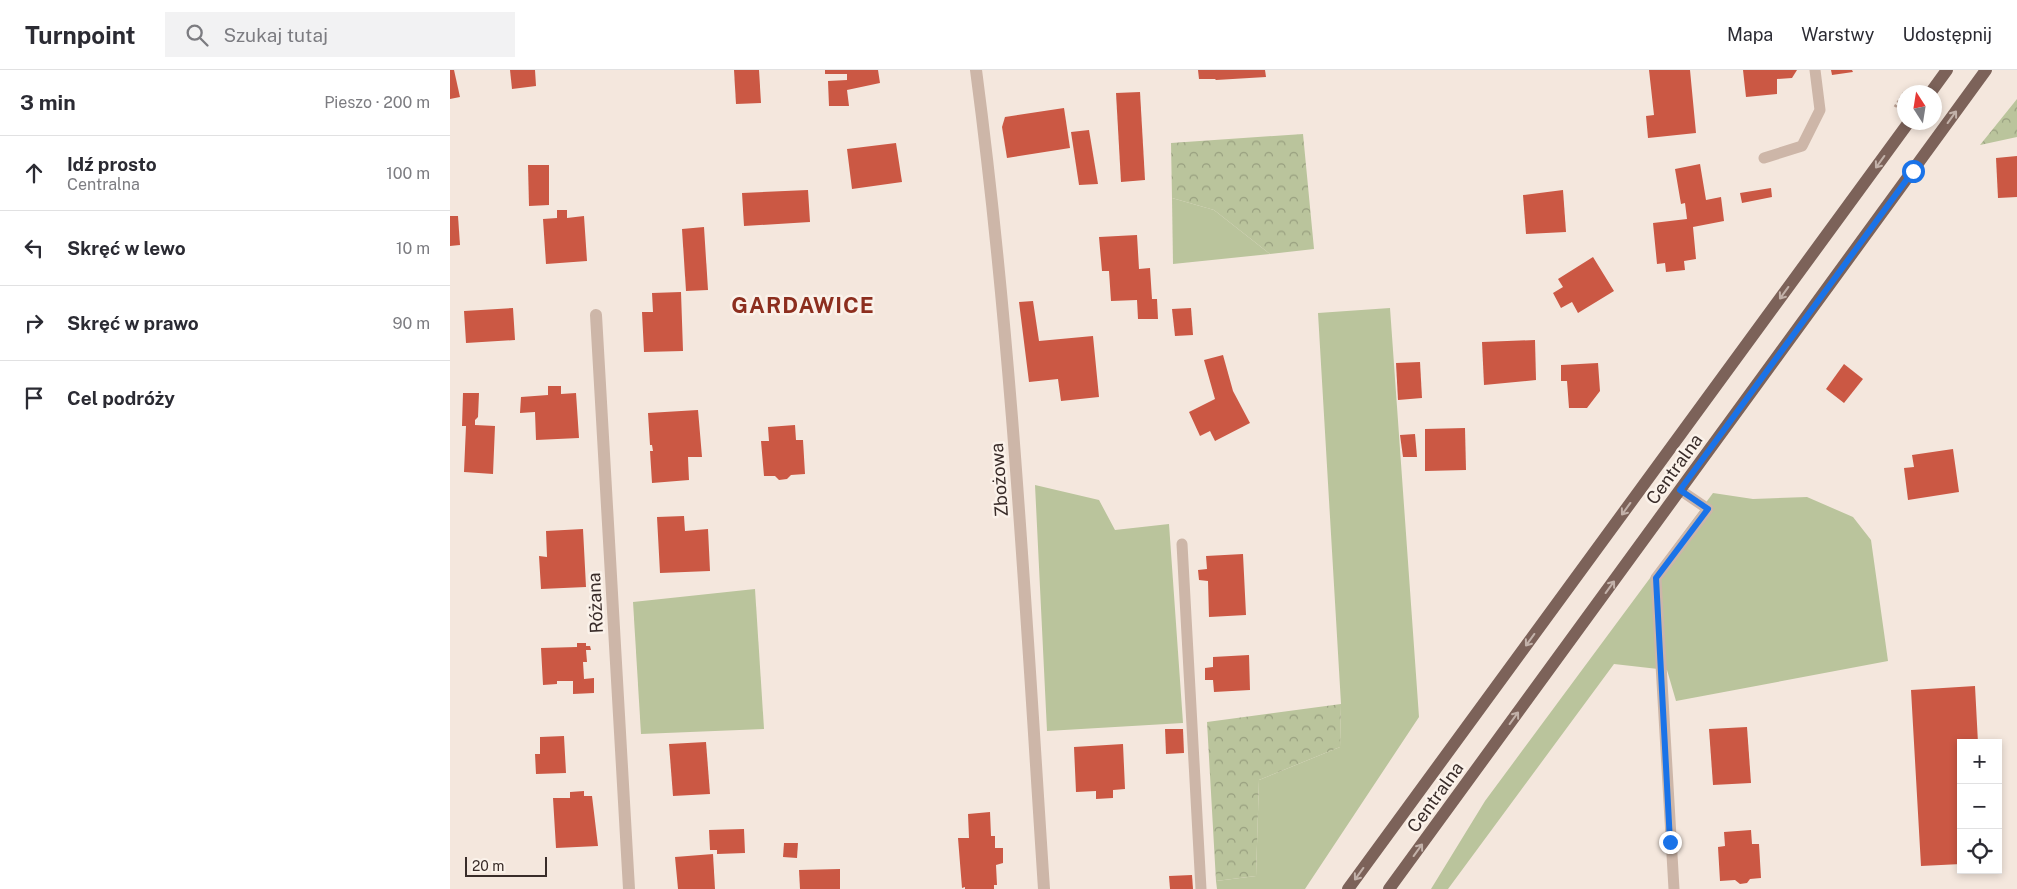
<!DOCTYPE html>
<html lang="pl">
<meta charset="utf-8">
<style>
:root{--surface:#fff;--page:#f2f2f3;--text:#2b2b33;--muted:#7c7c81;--line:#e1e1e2}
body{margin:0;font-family:"Public Sans",sans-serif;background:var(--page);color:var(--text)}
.controls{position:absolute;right:15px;bottom:15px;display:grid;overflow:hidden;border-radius:0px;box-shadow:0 2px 8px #0003}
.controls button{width:45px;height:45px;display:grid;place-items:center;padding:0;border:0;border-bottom:1px solid var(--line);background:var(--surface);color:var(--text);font:25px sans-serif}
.compass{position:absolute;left:1447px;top:15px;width:45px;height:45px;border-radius:50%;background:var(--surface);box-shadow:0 2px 8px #0003;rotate:348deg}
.scale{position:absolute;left:15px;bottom:12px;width:82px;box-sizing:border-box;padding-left:5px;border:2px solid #392c29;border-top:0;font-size:14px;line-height:18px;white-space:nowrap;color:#392c29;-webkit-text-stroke:4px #fbf2ea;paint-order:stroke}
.stop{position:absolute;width:15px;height:15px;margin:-11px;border:4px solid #1a73e8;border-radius:50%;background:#fff}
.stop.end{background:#1a73e8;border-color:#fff;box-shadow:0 1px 5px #0008}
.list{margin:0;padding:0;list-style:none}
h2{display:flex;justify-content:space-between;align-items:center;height:65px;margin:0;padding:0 20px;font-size:21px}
h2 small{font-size:16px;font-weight:400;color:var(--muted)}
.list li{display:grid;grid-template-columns:32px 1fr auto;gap:15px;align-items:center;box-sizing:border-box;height:75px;padding:0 20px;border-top:1px solid var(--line)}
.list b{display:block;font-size:19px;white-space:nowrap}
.list p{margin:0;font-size:16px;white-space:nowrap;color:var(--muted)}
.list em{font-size:16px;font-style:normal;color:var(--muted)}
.icon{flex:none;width:28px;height:28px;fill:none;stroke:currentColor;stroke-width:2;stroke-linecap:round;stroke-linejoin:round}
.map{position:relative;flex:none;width:1567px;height:819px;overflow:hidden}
header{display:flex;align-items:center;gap:30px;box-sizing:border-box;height:70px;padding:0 25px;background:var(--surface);border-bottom:1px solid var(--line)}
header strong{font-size:24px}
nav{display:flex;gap:28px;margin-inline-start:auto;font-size:18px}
.search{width:350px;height:45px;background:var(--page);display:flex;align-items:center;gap:12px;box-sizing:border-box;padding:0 18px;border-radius:0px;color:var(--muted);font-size:19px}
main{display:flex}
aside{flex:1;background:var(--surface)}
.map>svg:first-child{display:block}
.green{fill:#bac49c}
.forest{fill:url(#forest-crowns)}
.building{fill:#cb5844}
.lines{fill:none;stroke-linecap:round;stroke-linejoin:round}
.path{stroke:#b99f92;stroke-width:3;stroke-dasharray:2.5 2.5;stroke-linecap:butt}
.service{stroke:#cdb6a8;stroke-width:11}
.minor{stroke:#cdb6a8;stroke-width:12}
.primary{stroke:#7c6259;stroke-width:12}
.oneway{stroke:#c2b1a9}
.route{stroke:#1a73e8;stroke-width:6}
.labels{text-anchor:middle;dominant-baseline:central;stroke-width:5;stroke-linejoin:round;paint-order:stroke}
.street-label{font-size:18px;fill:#392c29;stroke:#fbf2ea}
.district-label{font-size:22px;font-weight:bold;letter-spacing:1px;fill:#8c2e1e;stroke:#fbf2ea}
</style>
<header>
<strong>Turnpoint</strong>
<div class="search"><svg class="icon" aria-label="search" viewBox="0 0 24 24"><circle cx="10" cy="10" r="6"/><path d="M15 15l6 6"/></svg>Szukaj tutaj</div>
<nav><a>Mapa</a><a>Warstwy</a><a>Udostępnij</a></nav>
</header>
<main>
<aside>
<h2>3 min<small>Pieszo · 200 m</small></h2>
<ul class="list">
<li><svg class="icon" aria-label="ahead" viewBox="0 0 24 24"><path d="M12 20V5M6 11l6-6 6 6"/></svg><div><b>Idź prosto</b><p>Centralna</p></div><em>100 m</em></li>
<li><svg class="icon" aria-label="left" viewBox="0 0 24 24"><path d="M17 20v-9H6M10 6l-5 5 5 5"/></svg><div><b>Skręć w lewo</b></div><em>10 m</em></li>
<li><svg class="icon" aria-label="right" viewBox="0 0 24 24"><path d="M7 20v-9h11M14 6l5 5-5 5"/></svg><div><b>Skręć w prawo</b></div><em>90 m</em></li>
<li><svg class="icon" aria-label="arrive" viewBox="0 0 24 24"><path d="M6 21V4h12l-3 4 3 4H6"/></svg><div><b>Cel podróży</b></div></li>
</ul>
</aside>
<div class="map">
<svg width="1567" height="819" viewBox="0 0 1567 819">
<defs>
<pattern id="forest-crowns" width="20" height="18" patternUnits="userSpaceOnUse" patternTransform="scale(1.25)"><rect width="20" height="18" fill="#bac49c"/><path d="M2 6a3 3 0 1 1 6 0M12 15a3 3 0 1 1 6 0" fill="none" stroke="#989f7f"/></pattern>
</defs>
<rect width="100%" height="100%" fill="#f4e7dd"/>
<g class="green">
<path d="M722,128L764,140L820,184L723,194Z"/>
<path d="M940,238L969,647L855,819H767L766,811L806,806L809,710L890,677L891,634L868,243Z"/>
<path d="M585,415L649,430L665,460L719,454L733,653L597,661Z"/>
<path d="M1263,423L1303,429L1357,427L1403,447L1421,470L1438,591L1226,631L1217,600L1164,594L998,819H981L1035,731Z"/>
<path d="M305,519L314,659L191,664L183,532Z"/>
</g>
<g class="forest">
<path d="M1567,29V67L1530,75Z"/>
<path d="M853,64L864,179L820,184L764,140L722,128L721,73Z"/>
<path d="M891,634L890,677L809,710L806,806L766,811L757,652Z"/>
</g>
<g class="building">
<path d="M0,0H4L10,27L0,29Z"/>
<path d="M60,0H85L86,16L62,19Z"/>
<path d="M284,0H309L311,33L286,34Z"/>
<path d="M375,0H428L430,13L397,20L399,36H379L378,11L397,10V4H375Z"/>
<path d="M748,0H815L816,7L766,10L765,9H749Z"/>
<path d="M1199,0H1240L1246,63L1198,68L1196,46L1204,45Z"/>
<path d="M1293,0H1347L1342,8L1327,9V24L1296,27Z"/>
<path d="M1381,0H1402L1403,2L1382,5Z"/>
<path d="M690,22L695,110L671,112L666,23Z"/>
<path d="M614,38L620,78L557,88L552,57L555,47Z"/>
<path d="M639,60L648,114L629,115L621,62Z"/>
<path d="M446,73L452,112L402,119L397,79Z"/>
<path d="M1567,86V127L1548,128L1546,88Z"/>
<path d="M1250,94L1256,130L1271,127L1274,151L1243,157L1246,189L1234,191L1235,200L1216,202L1215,193L1207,194L1203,153L1237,149L1235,133L1231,134L1225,99Z"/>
<path d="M78,95H99V135L79,136Z"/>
<path d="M1321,118L1322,127L1292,133L1290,123Z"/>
<path d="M358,120L360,152L294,156L292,123Z"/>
<path d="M1113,120L1116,162L1076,164L1073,125Z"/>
<path d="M107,140H117V148L134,146L137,191L96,194L93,149L107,148Z"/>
<path d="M0,146H8L10,175L0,176Z"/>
<path d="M254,157L258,220L236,221L232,159Z"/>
<path d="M687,165L689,199L700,198L702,229H707L708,249H688L687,230L661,231L659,201H652L649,167Z"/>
<path d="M1143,187L1164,221L1128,243L1122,232L1111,238L1103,223L1113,217L1108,209Z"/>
<path d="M231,222L233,281L194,282L192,242H203L202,223Z"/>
<path d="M583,231L589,271L643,266L649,327L611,331L608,309L579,312L569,232Z"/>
<path d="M63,238L65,270L16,273L14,241Z"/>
<path d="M741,238L743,265L725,266L722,239Z"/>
<path d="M1085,270L1086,310L1034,315L1032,272Z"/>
<path d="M773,285L783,321L800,353L765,371L760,361L750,366L739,342L765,329L754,290Z"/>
<path d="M970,292L972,328L948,330L946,293Z"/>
<path d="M1148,293L1150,321L1137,338H1119L1117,311H1111V295Z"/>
<path d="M1394,294L1413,309L1394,333L1376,319Z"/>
<path d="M98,316H111V324L126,323L129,368L86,370L85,342L70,343L71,327L98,325Z"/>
<path d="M13,323H29L28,347L25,350V355L45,356L43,404L14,402L16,356H12Z"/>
<path d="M248,340L252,387H238L239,410L202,413L200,381H203L202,375H200L198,343Z"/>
<path d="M345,355L346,370H353L355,404L341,405L337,409L329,410L325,406H314L311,371H319L318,357Z"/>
<path d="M1015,358L1016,400L975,401V359Z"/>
<path d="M965,364L967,387H953L950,365Z"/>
<path d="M1503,379L1509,422L1458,430L1454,398L1464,397L1462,385Z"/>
<path d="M234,446L235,461L258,459L260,501L210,503L207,447Z"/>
<path d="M133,459L136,517L91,519L89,486L97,487L96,461Z"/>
<path d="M793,484L796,545L759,547L758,511L749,510L748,500L757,499L756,486Z"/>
<path d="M127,573H136V576H140L141,580H136L137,592H133L134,609L144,608V623L123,624V611H107V614L93,615L91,578L127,577Z"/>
<path d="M799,585L800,620L764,622L763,610H755V598L763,597V587Z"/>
<path d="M1525,616L1528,673H1511V794L1471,796L1461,620Z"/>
<path d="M1297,657L1301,713L1263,715L1259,659Z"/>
<path d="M715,659H733L734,683L716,684Z"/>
<path d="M114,666L116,703L86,704L85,684H90V667Z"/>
<path d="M256,672L260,724L223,726L219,674Z"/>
<path d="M673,674L675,719L663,720V728L646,729V721L626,722L624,677Z"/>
<path d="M134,721V726H142L148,776L106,778L103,728H120V722Z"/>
<path d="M540,742L541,766H545V778H553V793L546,795L547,815H544V819H515V817L512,818L508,768H519L518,744Z"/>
<path d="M294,759L295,783L267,784V780H260L259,760Z"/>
<path d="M1301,760L1302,774H1309L1311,808L1300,809L1297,813L1290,814L1285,810L1270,811L1268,777L1275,776L1274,762Z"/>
<path d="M334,773H348L347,788L333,787Z"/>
<path d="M263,784L265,819H228L225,787Z"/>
<path d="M390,799V819H350L349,800Z"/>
<path d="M742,805L743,819H720L719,806Z"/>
</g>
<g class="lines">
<path class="path" d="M1445,37L1454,23"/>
<g class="service">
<path d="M1314,88L1352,76L1370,40L1365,0"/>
<path d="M732,474L751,819"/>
<path d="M1224,819L1206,508L1258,439L1230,420"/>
</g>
<g class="minor">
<path d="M526,0C562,272 576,546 594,819"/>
<path d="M146,245L179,819"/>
</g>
<g class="primary">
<path d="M1481,22L1497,0"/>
<path d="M898,819L1459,52"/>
<path d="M939,819L1536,0"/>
</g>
</g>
<defs><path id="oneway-shaft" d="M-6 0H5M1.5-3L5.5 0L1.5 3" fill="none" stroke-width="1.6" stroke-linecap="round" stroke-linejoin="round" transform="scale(1.25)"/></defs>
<g class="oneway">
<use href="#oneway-shaft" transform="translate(1502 47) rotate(-54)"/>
<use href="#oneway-shaft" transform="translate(1430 92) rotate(126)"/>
<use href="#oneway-shaft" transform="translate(1334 223) rotate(126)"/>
<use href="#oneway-shaft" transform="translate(1176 439) rotate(126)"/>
<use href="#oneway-shaft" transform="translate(1160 517) rotate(-54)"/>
<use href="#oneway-shaft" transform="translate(1080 570) rotate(126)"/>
<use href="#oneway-shaft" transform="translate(1064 648) rotate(-54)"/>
<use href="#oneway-shaft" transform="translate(968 780) rotate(-54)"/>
<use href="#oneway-shaft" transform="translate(909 804) rotate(126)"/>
</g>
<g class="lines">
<path class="route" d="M1220,772L1206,508L1258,439L1230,420L1463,101"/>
</g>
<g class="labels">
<g class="street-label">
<text transform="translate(1224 399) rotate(-54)">Centralna</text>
<text transform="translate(549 410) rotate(-94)">Zbożowa</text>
<text transform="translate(145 533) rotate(-93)">Różana</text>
<text transform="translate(985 727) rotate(-54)">Centralna</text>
</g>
<g class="district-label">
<text x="353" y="235">GARDAWICE</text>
</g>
</g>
</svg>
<div class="controls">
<button>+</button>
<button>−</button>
<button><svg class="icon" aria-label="locate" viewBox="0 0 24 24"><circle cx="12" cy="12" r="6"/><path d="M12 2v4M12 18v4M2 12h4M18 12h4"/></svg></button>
</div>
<svg class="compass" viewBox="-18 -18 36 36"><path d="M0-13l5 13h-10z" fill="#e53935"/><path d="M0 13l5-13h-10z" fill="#7c7c81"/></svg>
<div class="scale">20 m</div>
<div class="stop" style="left:1463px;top:101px"></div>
<div class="stop end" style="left:1220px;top:772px"></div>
</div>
</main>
